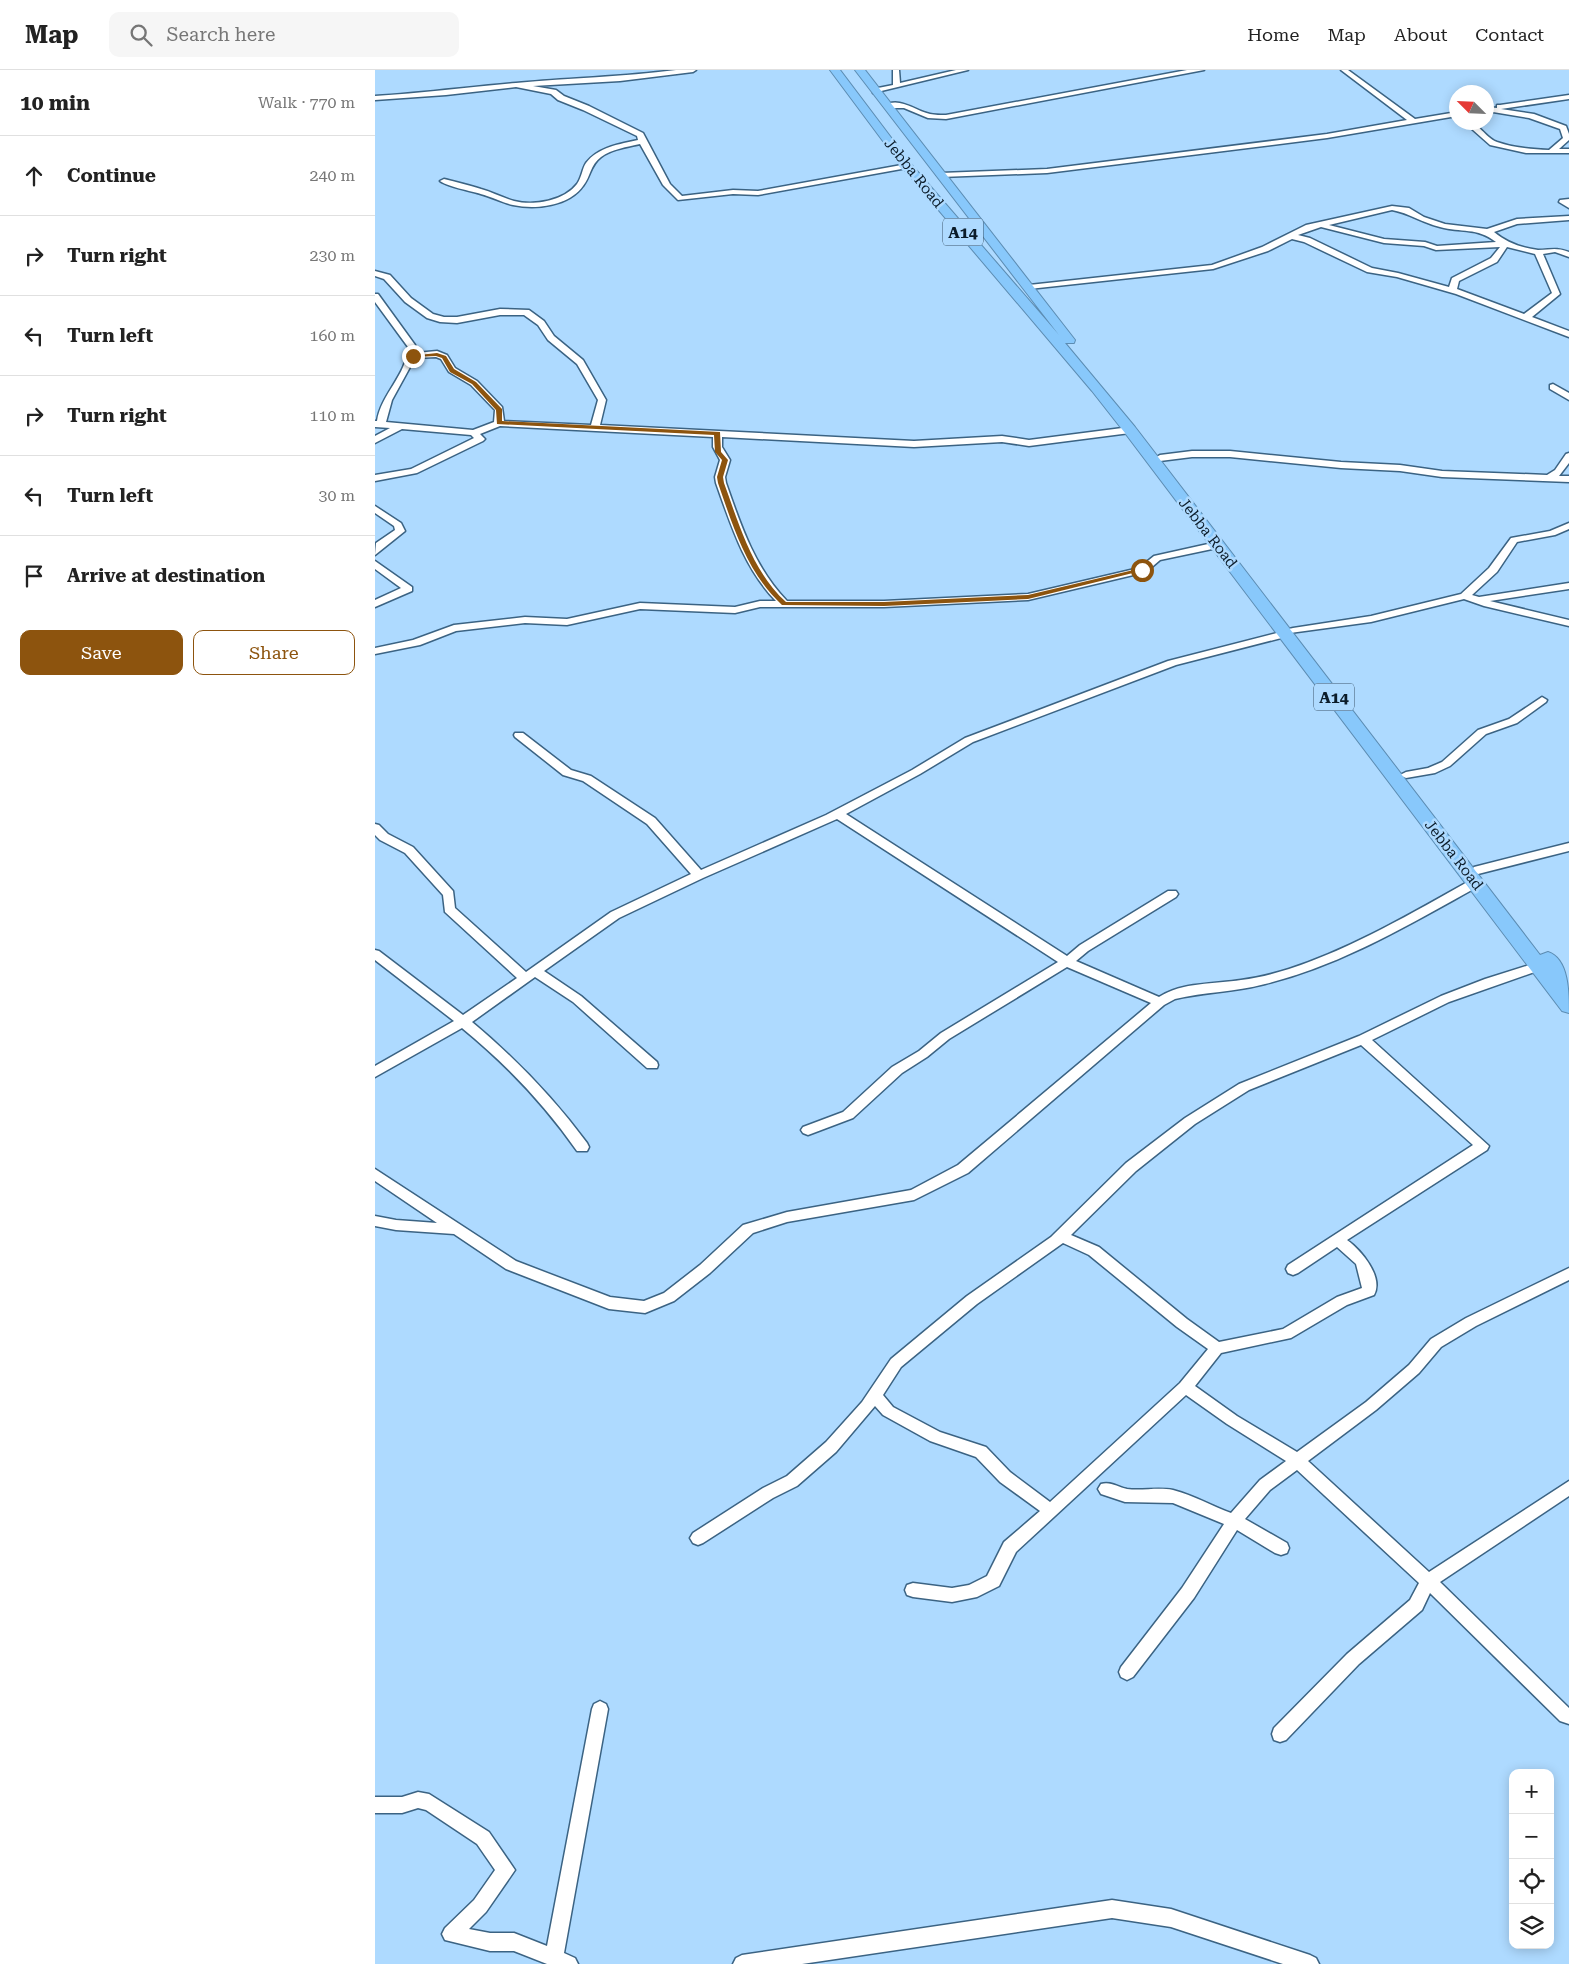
<!DOCTYPE html>
<meta charset="utf-8">
<style>
:root{--surface:#fff;--page:#f6f6f6;--text:#222;--muted:#767676;--line:#e0e0e0;--accent:#8d540e}
body{margin:0;font-family:"Roboto Serif",serif;background:var(--page);color:var(--text)}
.controls{position:absolute;right:15px;bottom:15px;display:grid;overflow:hidden;border-radius:10px;box-shadow:0 2px 12px #0003}
.controls button{width:45px;height:45px;display:grid;place-items:center;padding:0;border:0;border-bottom:1px solid var(--line);background:var(--surface);color:var(--text);font:25px sans-serif}
.compass{position:absolute;left:1074px;top:15px;width:45px;height:45px;border-radius:50%;background:var(--surface);box-shadow:0 2px 12px #0003;rotate:294deg}
.stop{position:absolute;width:15px;height:15px;margin:-11px;border:4px solid #8d540e;border-radius:50%;background:#fff}
.stop.end{background:#8d540e;border-color:#fff;box-shadow:0 1px 5px #0008}
.list{margin:0;padding:0;list-style:none}
h2{display:flex;justify-content:space-between;align-items:center;height:65px;margin:0;padding:0 20px;font-size:21px}
h2 small{font-size:16px;font-weight:400;color:var(--muted)}
.list li{display:grid;grid-template-columns:32px 1fr auto;gap:15px;align-items:center;box-sizing:border-box;height:80px;padding:0 20px;border-top:1px solid var(--line)}
.list b{display:block;font-size:19px;white-space:nowrap}
.list em{font-size:16px;font-style:normal;color:var(--muted)}
.actions{display:flex;gap:10px;padding:15px 20px}
.actions a{flex:1;padding:11px 0;border:1px solid var(--accent);border-radius:10px;text-align:center;font-size:18px;color:var(--accent)}
.actions .main{background:var(--accent);color:#fff}
.icon{flex:none;width:28px;height:28px;fill:none;stroke:currentColor;stroke-width:2;stroke-linecap:round;stroke-linejoin:round}
.map{position:relative;flex:none;width:1194px;height:1894px;overflow:hidden}
header{display:flex;align-items:center;gap:30px;box-sizing:border-box;height:70px;padding:0 25px;background:var(--surface);border-bottom:1px solid var(--line)}
header strong{font-size:24px}
nav{display:flex;gap:28px;margin-inline-start:auto;font-size:18px}
.search{width:350px;height:45px;background:var(--page);display:flex;align-items:center;gap:12px;box-sizing:border-box;padding:0 18px;border-radius:10px;color:var(--muted);font-size:19px}
main{display:flex}
aside{flex:1;background:var(--surface)}
.map>svg:first-child{display:block}
.lines{fill:none;stroke-linecap:round;stroke-linejoin:round}
.minor-casing{stroke:#3b6383;stroke-width:3}
.highway-casing{stroke:#5c8cb2;stroke-width:2}
.minor{fill:#fff;fill-rule:evenodd}
.highway{fill:#88c8fb;fill-rule:evenodd}
.route{fill:#8d540e}
.labels{text-anchor:middle;dominant-baseline:central;stroke-width:5;stroke-linejoin:round;paint-order:stroke}
.far-street-label{font-size:15px;fill:#0b1c2a;stroke:#aedaff}
.shield{fill:#aedaff;stroke:#3c556a;stroke-width:1}
.shield-label{font-size:16px;font-weight:bold;fill:#0b1c2a}
</style>
<header>
<strong>Map</strong>
<div class="search"><svg class="icon" aria-label="search" viewBox="0 0 24 24"><circle cx="10" cy="10" r="6"/><path d="M15 15l6 6"/></svg>Search here</div>
<nav><a>Home</a><a>Map</a><a>About</a><a>Contact</a></nav>
</header>
<main>
<aside>
<h2>10 min<small>Walk · 770 m</small></h2>
<ul class="list">
<li><svg class="icon" aria-label="ahead" viewBox="0 0 24 24"><path d="M12 20V5M6 11l6-6 6 6"/></svg><div><b>Continue</b></div><em>240 m</em></li>
<li><svg class="icon" aria-label="right" viewBox="0 0 24 24"><path d="M7 20v-9h11M14 6l5 5-5 5"/></svg><div><b>Turn right</b></div><em>230 m</em></li>
<li><svg class="icon" aria-label="left" viewBox="0 0 24 24"><path d="M17 20v-9H6M10 6l-5 5 5 5"/></svg><div><b>Turn left</b></div><em>160 m</em></li>
<li><svg class="icon" aria-label="right" viewBox="0 0 24 24"><path d="M7 20v-9h11M14 6l5 5-5 5"/></svg><div><b>Turn right</b></div><em>110 m</em></li>
<li><svg class="icon" aria-label="left" viewBox="0 0 24 24"><path d="M17 20v-9H6M10 6l-5 5 5 5"/></svg><div><b>Turn left</b></div><em>30 m</em></li>
<li><svg class="icon" aria-label="arrive" viewBox="0 0 24 24"><path d="M6 21V4h12l-3 4 3 4H6"/></svg><div><b>Arrive at destination</b></div></li>
</ul>
<div class="actions"><a class="main">Save</a><a>Share</a></div>
</aside>
<div class="map">
<svg width="1194" height="1894" viewBox="0 0 1194 1894">
<rect width="100%" height="100%" fill="#aedaff"/>
<g class="lines">
<g class="minor-casing">
<g id="minor">
<path d="M301,0H321L318,2L245,11L158,16L181,20L189,26L214,36L268,63L295,114L307,126L358,120L383,121L532,94L536,96L532,98L383,125L358,124L303,130L288,115L265,74C252,77 237,79 226,87C215,95 216,106 208,116C194,136 161,140 138,135C129,133 121,129 112,126C99,121 75,118 65,111L69,109C81,112 94,115 106,119C117,122 128,128 139,131C159,136 189,131 202,114C207,107 207,99 211,93C223,77 245,74 263,70L262,66L208,40L183,30L176,24L141,17L71,25L0,30V26C47,23 94,17 141,13C194,8 248,7 301,0Z"/>
<path d="M518,0H524L525,13L581,0H593L498,23V19L518,15Z"/>
<path d="M812,0H829L571,49L553,48L529,38H513L509,36C524,26 540,41 555,44C560,45 566,45 571,45Z"/>
<path d="M966,0H973L1040,49L1082,42V46L952,68L672,103L566,107L562,105L566,103L672,99L952,64L1032,50Z"/>
<path d="M1194,25V29L1126,39L1159,44L1191,56L1194,64V70L1184,79H1194V83H1151L1115,75L1089,52C1105,52 1109,67 1122,72C1139,78 1157,79 1174,80L1188,68L1185,59L1154,48L1112,41V37L1122,38V35H1125Z"/>
<path d="M1194,129V138L1184,132L1185,130Z"/>
<path d="M1017,136L1034,138L1049,147L1070,154L1112,159L1142,149L1194,146V150L1142,154L1119,162C1131,172 1146,178 1163,180C1176,180 1180,177 1194,182V187L1180,182L1168,184L1185,224L1157,247L1194,261V267L1081,224L1022,207L992,202L929,172L917,169L893,181L838,199L654,219L650,217L654,215L837,195L887,177L931,155ZM1017,140C1034,143 1048,153 1065,157C1086,163 1102,157 1121,172L1062,176L1050,172L1009,169L954,155ZM946,157L1009,173L1049,176L1061,180L1125,177L1116,188L1077,208L1074,217L1023,203L997,198L935,168L923,165ZM1132,177L1160,184L1177,223L1149,244L1082,219L1084,211L1122,192Z"/>
<path d="M0,201L15,205L36,228L58,244L69,247H82L125,239L154,240L169,251L179,266L208,290L231,330L225,355L539,371L627,366L654,370L755,357L760,360L755,363L654,376L627,372L539,377L347,367V377L355,390L350,407L351,413C366,456 380,498 412,531H509L653,524L764,498L779,486L842,472L847,475L842,478L785,490L771,502L653,530L509,537H385L360,543L265,539L192,555L150,553L81,561L45,575L0,584V578L38,570L79,555L150,547L192,549L265,533L360,537L385,531H401C369,498 356,455 341,413L340,407L345,390L338,377V367L125,356L105,364L110,369L108,371L42,403L0,411V405L36,399L99,368L96,365L27,359L0,373V366L15,358L0,357V351H2C6,324 32,305 33,277L0,232V224H3L40,275L41,283L62,281L72,285L80,298L102,311L127,337L129,351L216,355L223,330L202,294L173,270L163,255L149,245H125L82,253L65,252L52,248L30,232L9,209L0,206ZM61,287L66,289L74,302L96,315L120,340L119,352L98,360L11,352L17,330L40,288Z"/>
<path d="M1178,314L1194,323V330L1175,319V315Z"/>
<path d="M817,381H855L966,392L1025,395L1067,401L1172,405L1180,400L1191,384L1194,383V393L1184,406H1194V412L1067,407L1025,401L966,398L855,387H817L785,391L780,388L785,385Z"/>
<path d="M0,436L26,453L30,461L0,485L1,473L20,460L19,456L0,443Z"/>
<path d="M1194,453V459L1180,465L1142,472L1122,502L1097,525L1104,527L1194,513V519L1115,531L1194,550V556L1109,536L1089,529L996,552L915,563L914,566L801,595L598,672L545,704L471,744L692,886L705,875L793,821H801L803,824L801,827L713,881L701,891L784,927C807,912 840,914 866,910C882,908 898,904 914,899C978,878 1037,843 1096,810H1104L1106,813L1104,816C1035,854 967,895 890,914C860,922 829,922 800,929L789,935L593,1103L539,1130L412,1152L378,1163L335,1203L299,1231L270,1243L234,1239L131,1199L79,1164L21,1160L0,1156V1146L21,1150L62,1153L0,1111V1099L141,1191L235,1227L269,1231L289,1223L325,1195L368,1155L412,1142L536,1120L583,1095L776,933L692,897L574,969L552,987L527,1003L478,1048L433,1065L428,1063L426,1060L428,1057L468,1042L517,997L544,981L566,963L683,892L462,749L328,808L244,848L169,901L206,926L282,992L283,995L282,998H272L198,932L160,907L97,952C140,988 178,1027 212,1073L214,1077L212,1081H202C169,1034 131,994 87,958L0,1007V996L79,951L0,890V880L4,881L88,945L142,908L70,842L68,825L30,783L5,770L0,765V754L4,755L13,764L38,777L78,821L80,838L151,902L236,842L316,804L272,754L208,711L188,705L140,667L139,665L140,663H148L196,700L216,706L280,748L326,800L451,745L537,700L590,668L793,591L910,561L913,562L914,559L918,558L996,546L1086,524L1114,498L1136,468L1175,461Z"/>
<path d="M0,491L37,517V521L0,537V530L26,518L0,499Z"/>
<path d="M1167,627L1172,630L1171,632L1142,653L1111,664L1075,696L1060,703L1031,708L1025,705L1031,702L1053,698L1067,692L1103,660L1134,649Z"/>
<path d="M1194,773V781L1103,804L1097,800L1099,797Z"/>
<path d="M1164,892L1170,896L1168,899L1074,932L997,970L1114,1076L1112,1080L972,1170C986,1180 1009,1207 999,1225L972,1235L916,1268L846,1283L820,1316L862,1346L922,1382L991,1332L1034,1295L1056,1269L1091,1248L1194,1198V1210L1101,1256L1066,1277L1044,1303L1001,1340L933,1391L1054,1502L1194,1411V1426L1065,1512L1194,1638V1654L1185,1651L1055,1523L1047,1540L984,1594L911,1670L905,1672L899,1670L897,1664L899,1658L972,1584L1035,1530L1044,1513L922,1400L895,1420L870,1449L912,1473L914,1478L912,1483L906,1485L900,1483L862,1460L819,1528L758,1607L752,1610L746,1607L744,1602L746,1597L807,1518L849,1454L798,1433L750,1432L726,1424L723,1419L726,1414C735,1411 743,1417 752,1419C767,1421 783,1417 798,1420C818,1425 837,1436 856,1443L885,1410L911,1391L852,1354L811,1325L641,1482L624,1516L602,1527L577,1532L538,1527L532,1525L530,1520L532,1515L538,1513L577,1518L594,1515L612,1506L629,1472L665,1441L625,1412L601,1387L555,1371L508,1345L500,1336L461,1382L422,1416L398,1428L328,1473L323,1475L318,1473L315,1468L318,1463L388,1418L412,1406L451,1372L487,1332L516,1289L592,1226L676,1167L751,1093L810,1048L864,1014L984,966L1066,926L1110,909ZM986,975L1098,1075L913,1195L911,1199L913,1203L918,1205L923,1203L962,1177L981,1194L987,1218L962,1227L908,1259L844,1272L812,1249L724,1177L696,1165L761,1101L820,1054L874,1020ZM688,1173L714,1185L802,1257L833,1279L805,1313L675,1432L635,1402L611,1377L565,1362L518,1337L508,1325L526,1297L602,1234Z"/>
<path d="M225,1631L231,1634L233,1639L189,1883L200,1888L203,1894H172L139,1881H115L70,1870L67,1864L70,1858L99,1830L120,1800L102,1774L51,1740L43,1738L27,1743H0V1727H27L43,1722L54,1724L114,1762L140,1800L111,1842L94,1859L115,1863H139L172,1876L217,1639L219,1634Z"/>
<path d="M737,1830L796,1839L935,1885L941,1888L944,1894H908L796,1857L737,1848L427,1894H358L361,1888L367,1885Z"/>
</g>
</g>
<g class="highway-casing">
<path id="highway" d="M455,0H465L536,94L684,265L480,0H490L700,270L699,273H690L760,357L1165,885L1173,882C1194,889 1194,923 1194,943L1187,941L750,363L717,321L528,98Z"/>
</g>
<use href="#minor" class="minor"/>
<use href="#highway" class="highway"/>
</g>
<path class="route" d="M62,283L71,286L79,299L101,312L127,339V351L345,362L346,382L353,390L348,407L349,413C364,454 377,501 411,532H509L653,525L767,498L770,500L653,529L509,536L407,535C372,503 358,456 343,413L342,407L347,390L340,382L339,365L122,354L121,340L97,314L75,302L67,288L61,286L38,287L35,286Z"/>
<g class="labels">
<g class="far-street-label">
<text transform="translate(539 103) rotate(51)">Jebba Road</text>
<text transform="translate(833 463) rotate(52)">Jebba Road</text>
<text transform="translate(1079 785) rotate(52)">Jebba Road</text>
</g>
<g class="shield">
<rect x="568" y="148.5" width="40" height="27" rx="4"/>
<rect x="939" y="613.5" width="40" height="27" rx="4"/>
</g>
<g class="shield-label">
<text x="588" y="162">A14</text>
<text x="959" y="627">A14</text>
</g>
</g>
</svg>
<div class="controls">
<button>+</button>
<button>−</button>
<button><svg class="icon" aria-label="locate" viewBox="0 0 24 24"><circle cx="12" cy="12" r="6"/><path d="M12 2v4M12 18v4M2 12h4M18 12h4"/></svg></button>
<button><svg class="icon" aria-label="layers" viewBox="0 0 24 24"><path d="M12 4l9 5-9 5-9-5zM3 14l9 5 9-5"/></svg></button>
</div>
<svg class="compass" viewBox="-18 -18 36 36"><path d="M0-13l5 13h-10z" fill="#e53935"/><path d="M0 13l5-13h-10z" fill="#767676"/></svg>
<div class="stop" style="left:767px;top:500px"></div>
<div class="stop end" style="left:38px;top:286px"></div>
</div>
</main>
